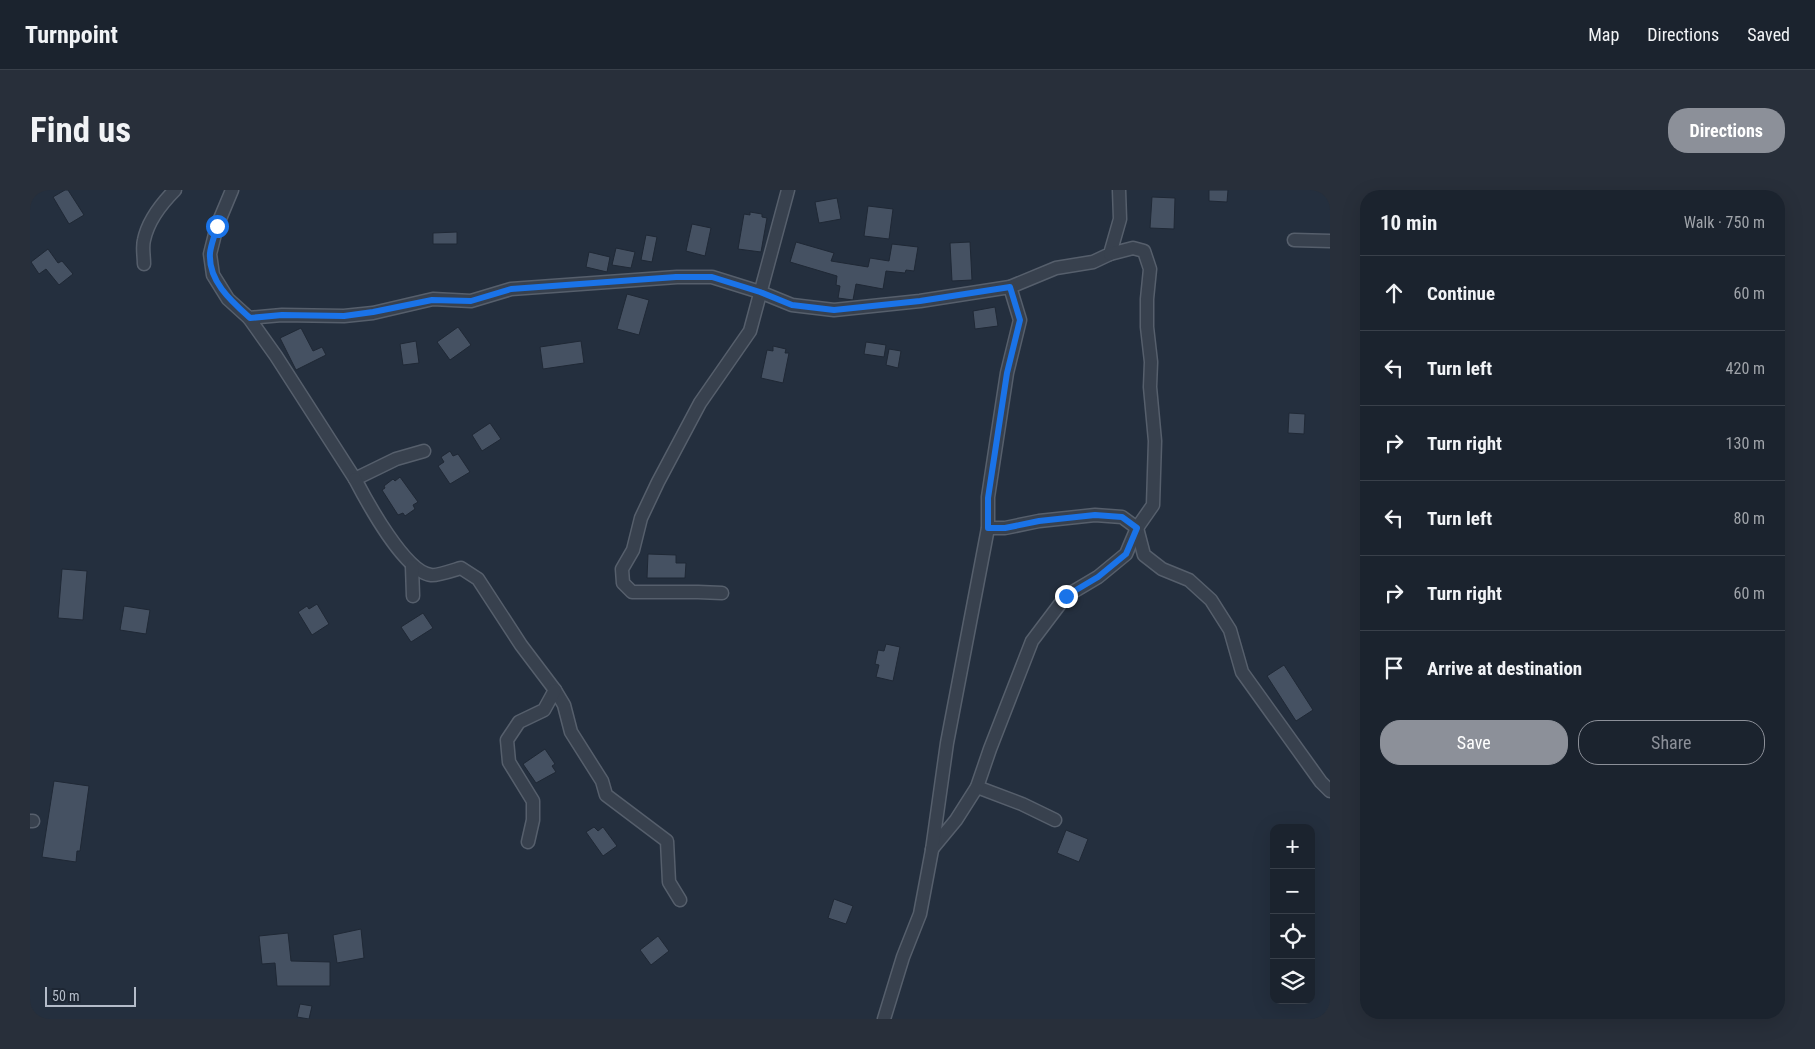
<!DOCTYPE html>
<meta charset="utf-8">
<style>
:root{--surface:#1b232e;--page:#282f3a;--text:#f1f3f6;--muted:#a0a4aa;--line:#39404a;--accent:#8c9099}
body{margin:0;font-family:"Roboto Condensed",sans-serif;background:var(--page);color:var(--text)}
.controls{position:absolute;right:15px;bottom:15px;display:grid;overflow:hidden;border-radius:10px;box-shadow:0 5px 20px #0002}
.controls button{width:45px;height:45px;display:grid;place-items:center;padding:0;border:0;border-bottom:1px solid var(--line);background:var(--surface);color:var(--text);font:25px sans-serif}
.scale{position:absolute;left:15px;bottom:12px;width:91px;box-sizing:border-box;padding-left:5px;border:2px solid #b4bcc9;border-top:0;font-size:14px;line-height:18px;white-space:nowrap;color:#b4bcc9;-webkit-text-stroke:4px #1d2633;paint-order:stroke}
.stop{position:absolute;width:15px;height:15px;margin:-11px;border:4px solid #1a73e8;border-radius:50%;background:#fff}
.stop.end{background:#1a73e8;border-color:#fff;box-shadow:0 1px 5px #0008}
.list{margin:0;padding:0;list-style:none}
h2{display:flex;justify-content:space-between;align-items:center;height:65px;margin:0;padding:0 20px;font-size:21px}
h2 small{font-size:16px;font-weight:400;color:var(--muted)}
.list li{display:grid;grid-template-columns:32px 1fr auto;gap:15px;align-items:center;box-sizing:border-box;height:75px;padding:0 20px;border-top:1px solid var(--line)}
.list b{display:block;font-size:19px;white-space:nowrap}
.list em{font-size:16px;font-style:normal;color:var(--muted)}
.actions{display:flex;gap:10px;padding:15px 20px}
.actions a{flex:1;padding:11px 0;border:1px solid var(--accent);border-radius:20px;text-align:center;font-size:18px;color:var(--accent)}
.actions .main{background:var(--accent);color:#fff}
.icon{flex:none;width:28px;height:28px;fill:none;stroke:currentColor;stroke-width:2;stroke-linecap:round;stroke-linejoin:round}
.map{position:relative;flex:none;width:1300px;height:829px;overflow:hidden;border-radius:20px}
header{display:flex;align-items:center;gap:30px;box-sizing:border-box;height:70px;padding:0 25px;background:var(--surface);border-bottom:1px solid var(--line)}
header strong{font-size:24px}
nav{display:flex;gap:28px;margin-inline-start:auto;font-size:18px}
.intro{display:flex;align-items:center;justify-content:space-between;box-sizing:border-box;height:120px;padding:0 30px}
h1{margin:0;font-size:35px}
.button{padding:12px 22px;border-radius:20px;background:var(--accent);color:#fff;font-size:18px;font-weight:700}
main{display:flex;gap:30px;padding:0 30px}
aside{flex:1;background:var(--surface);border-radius:20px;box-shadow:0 5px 20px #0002}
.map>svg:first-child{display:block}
.building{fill:#455162;stroke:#1f2835}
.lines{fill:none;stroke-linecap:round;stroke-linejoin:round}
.minor-casing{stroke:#565f6c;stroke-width:15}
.minor{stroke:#38414e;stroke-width:12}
.route{stroke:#1a73e8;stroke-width:6}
</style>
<header>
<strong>Turnpoint</strong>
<nav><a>Map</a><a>Directions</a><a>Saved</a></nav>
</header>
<div class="intro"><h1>Find us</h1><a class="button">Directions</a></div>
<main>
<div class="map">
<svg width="1300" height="829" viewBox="0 0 1300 829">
<rect width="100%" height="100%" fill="#242f3e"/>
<g class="building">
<path d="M35,0H38L54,25L39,34L23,7Z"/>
<path d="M1179,0H1198L1197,12L1179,11Z"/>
<path d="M1122,7L1145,8L1144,39L1120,38Z"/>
<path d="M807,8L811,29L789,33L785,12Z"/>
<path d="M838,16L863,19L859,49L834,46Z"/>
<path d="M720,22L732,24V27L737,28L731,62L708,59L714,24L720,25Z"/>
<path d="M662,34L681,38L675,66L656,61Z"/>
<path d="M427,42V54H403V43Z"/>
<path d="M616,45L627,47L622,72L611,70Z"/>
<path d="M766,52L804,63L801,71L838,77L840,68L859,71L862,54L888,57L884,81L876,80L875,83L856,81L853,99L826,94L823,110L808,108L810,96L806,95L807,86L760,72Z"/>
<path d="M940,52L942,90L922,91L920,53Z"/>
<path d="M586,58L605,62L601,78L582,75Z"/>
<path d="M18,59L28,73L32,71L43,84L29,95L16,79L9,84L1,72Z"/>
<path d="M559,62L580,67L577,82L556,77Z"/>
<path d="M597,104L619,110L609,145L587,139Z"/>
<path d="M965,117L968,136L945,139L943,121Z"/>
<path d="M428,137L441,155L420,170L407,152Z"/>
<path d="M271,138L283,161L292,157L296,165L266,180L250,148Z"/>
<path d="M386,151L389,173L373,175L370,154Z"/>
<path d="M551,151L554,173L513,179L510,157Z"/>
<path d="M836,152L856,155L854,167L834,164Z"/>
<path d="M743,156L756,159L755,163H759L753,193L731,188L737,160L743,161Z"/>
<path d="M859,159L871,161L868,178L856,175Z"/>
<path d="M1259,223L1275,224L1274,244L1258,243Z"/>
<path d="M460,233L471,249L452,261L442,245Z"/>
<path d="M420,261L423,266L428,264L440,282L420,294L408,276L414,272L411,267Z"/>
<path d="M370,287L388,312L383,315L385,319L375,326L373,323L368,325L352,300L355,298L354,296L363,289L365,291Z"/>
<path d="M618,364L646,365V373H656L655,388H617Z"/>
<path d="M32,379L57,381L53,430L28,428Z"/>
<path d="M287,414L299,434L282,445L268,422L277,416L279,419Z"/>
<path d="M94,416L120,420L116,444L90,440Z"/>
<path d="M393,423L403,438L381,452L371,437Z"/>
<path d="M856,454L870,457L863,491L846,487L849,475L845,474L848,460L854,461Z"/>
<path d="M1254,475L1283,520L1266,531L1237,486Z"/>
<path d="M515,559L525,574L522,576L526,582L506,593L493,574Z"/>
<path d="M24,591L59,596L50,661H47L46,672L12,667Z"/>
<path d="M564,637L568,641L573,637L587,656L573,666L556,642Z"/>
<path d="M1036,640L1058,649L1049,672L1027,663Z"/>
<path d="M804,709L823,716L816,734L798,728Z"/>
<path d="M331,739L334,768L307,773L303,745Z"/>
<path d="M258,743L261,771L300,772V796H247L245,773L232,774L229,746Z"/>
<path d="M628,746L639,761L621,775L610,760Z"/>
<path d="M270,814L282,816L279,829L267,827Z"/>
</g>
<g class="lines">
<g class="minor-casing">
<g id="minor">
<path d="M202,0L187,36L180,64L183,85L198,109L219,128L252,125L314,126L343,123L403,109L441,111L481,99L647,87H682L730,102L762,115L804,120L890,111L980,97L1026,78L1063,72L1080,64L1090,29L1089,0"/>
<path d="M1264,50L1300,51"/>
<path d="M114,74C114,66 112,57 114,50C118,31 132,13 145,0"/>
<path d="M219,128L246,166L325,289L366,269L394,261"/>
<path d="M325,289C337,312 375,382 401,385C407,386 424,380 431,378L448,389L491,455L525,500L534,515L541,542L572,591L576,605L637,651L639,692L650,710"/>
<path d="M958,338H975L1009,331L1065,325L1092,327L1107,338L1114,365L1132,379L1159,390L1181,410L1200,440L1212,482L1291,592L1300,601"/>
<path d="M382,376L383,406"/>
<path d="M692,403L668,402H602L593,393L592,379L603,360L611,328L628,292L670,213L720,141L758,0"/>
<path d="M947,597L992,614L1025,630"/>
<path d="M0,631H3"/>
<path d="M498,652L503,630V611L479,572L477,550L489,532L514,520L525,500"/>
<path d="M902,659L926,630L947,597L960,559L1002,451L1036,406L1068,387L1096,364L1107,338L1123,315L1125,251L1120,197L1121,172L1117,137V109L1120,79L1114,61L1103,58L1080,64"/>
<path d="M854,829L873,767L890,724L902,660L917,553L958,338V307L977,183L990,130L980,97"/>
</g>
</g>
<use href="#minor" class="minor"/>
</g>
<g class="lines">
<path class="route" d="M187,36C185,45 181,54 180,63C178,91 201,111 220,128L252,125L314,126L343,122L402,110L441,111L481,99L646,87H682L730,102L762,115L804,120L890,111L980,97L990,130L977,183L958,308V338H975L1009,331L1065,325L1092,327L1107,338L1096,364L1068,387L1036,406"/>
</g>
</svg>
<div class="controls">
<button>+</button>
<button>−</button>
<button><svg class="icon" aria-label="locate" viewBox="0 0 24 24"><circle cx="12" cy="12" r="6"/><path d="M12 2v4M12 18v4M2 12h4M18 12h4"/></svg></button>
<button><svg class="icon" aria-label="layers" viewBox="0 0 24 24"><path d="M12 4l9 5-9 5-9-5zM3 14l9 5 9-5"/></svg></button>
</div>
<div class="scale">50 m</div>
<div class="stop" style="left:187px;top:36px"></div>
<div class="stop end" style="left:1036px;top:406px"></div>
</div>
<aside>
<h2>10 min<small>Walk · 750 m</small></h2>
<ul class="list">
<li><svg class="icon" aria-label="ahead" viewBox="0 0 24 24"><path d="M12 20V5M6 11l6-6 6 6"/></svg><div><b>Continue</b></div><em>60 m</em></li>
<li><svg class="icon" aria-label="left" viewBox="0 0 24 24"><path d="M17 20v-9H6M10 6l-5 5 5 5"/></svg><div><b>Turn left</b></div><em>420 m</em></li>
<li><svg class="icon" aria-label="right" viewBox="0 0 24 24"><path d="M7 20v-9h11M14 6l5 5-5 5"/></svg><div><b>Turn right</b></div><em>130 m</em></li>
<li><svg class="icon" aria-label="left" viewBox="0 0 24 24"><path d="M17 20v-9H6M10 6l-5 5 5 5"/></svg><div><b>Turn left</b></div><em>80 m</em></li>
<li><svg class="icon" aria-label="right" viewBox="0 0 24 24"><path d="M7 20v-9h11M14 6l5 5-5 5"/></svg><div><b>Turn right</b></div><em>60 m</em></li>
<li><svg class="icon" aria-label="arrive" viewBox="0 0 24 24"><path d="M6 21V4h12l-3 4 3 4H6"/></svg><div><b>Arrive at destination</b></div></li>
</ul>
<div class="actions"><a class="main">Save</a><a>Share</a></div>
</aside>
</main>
